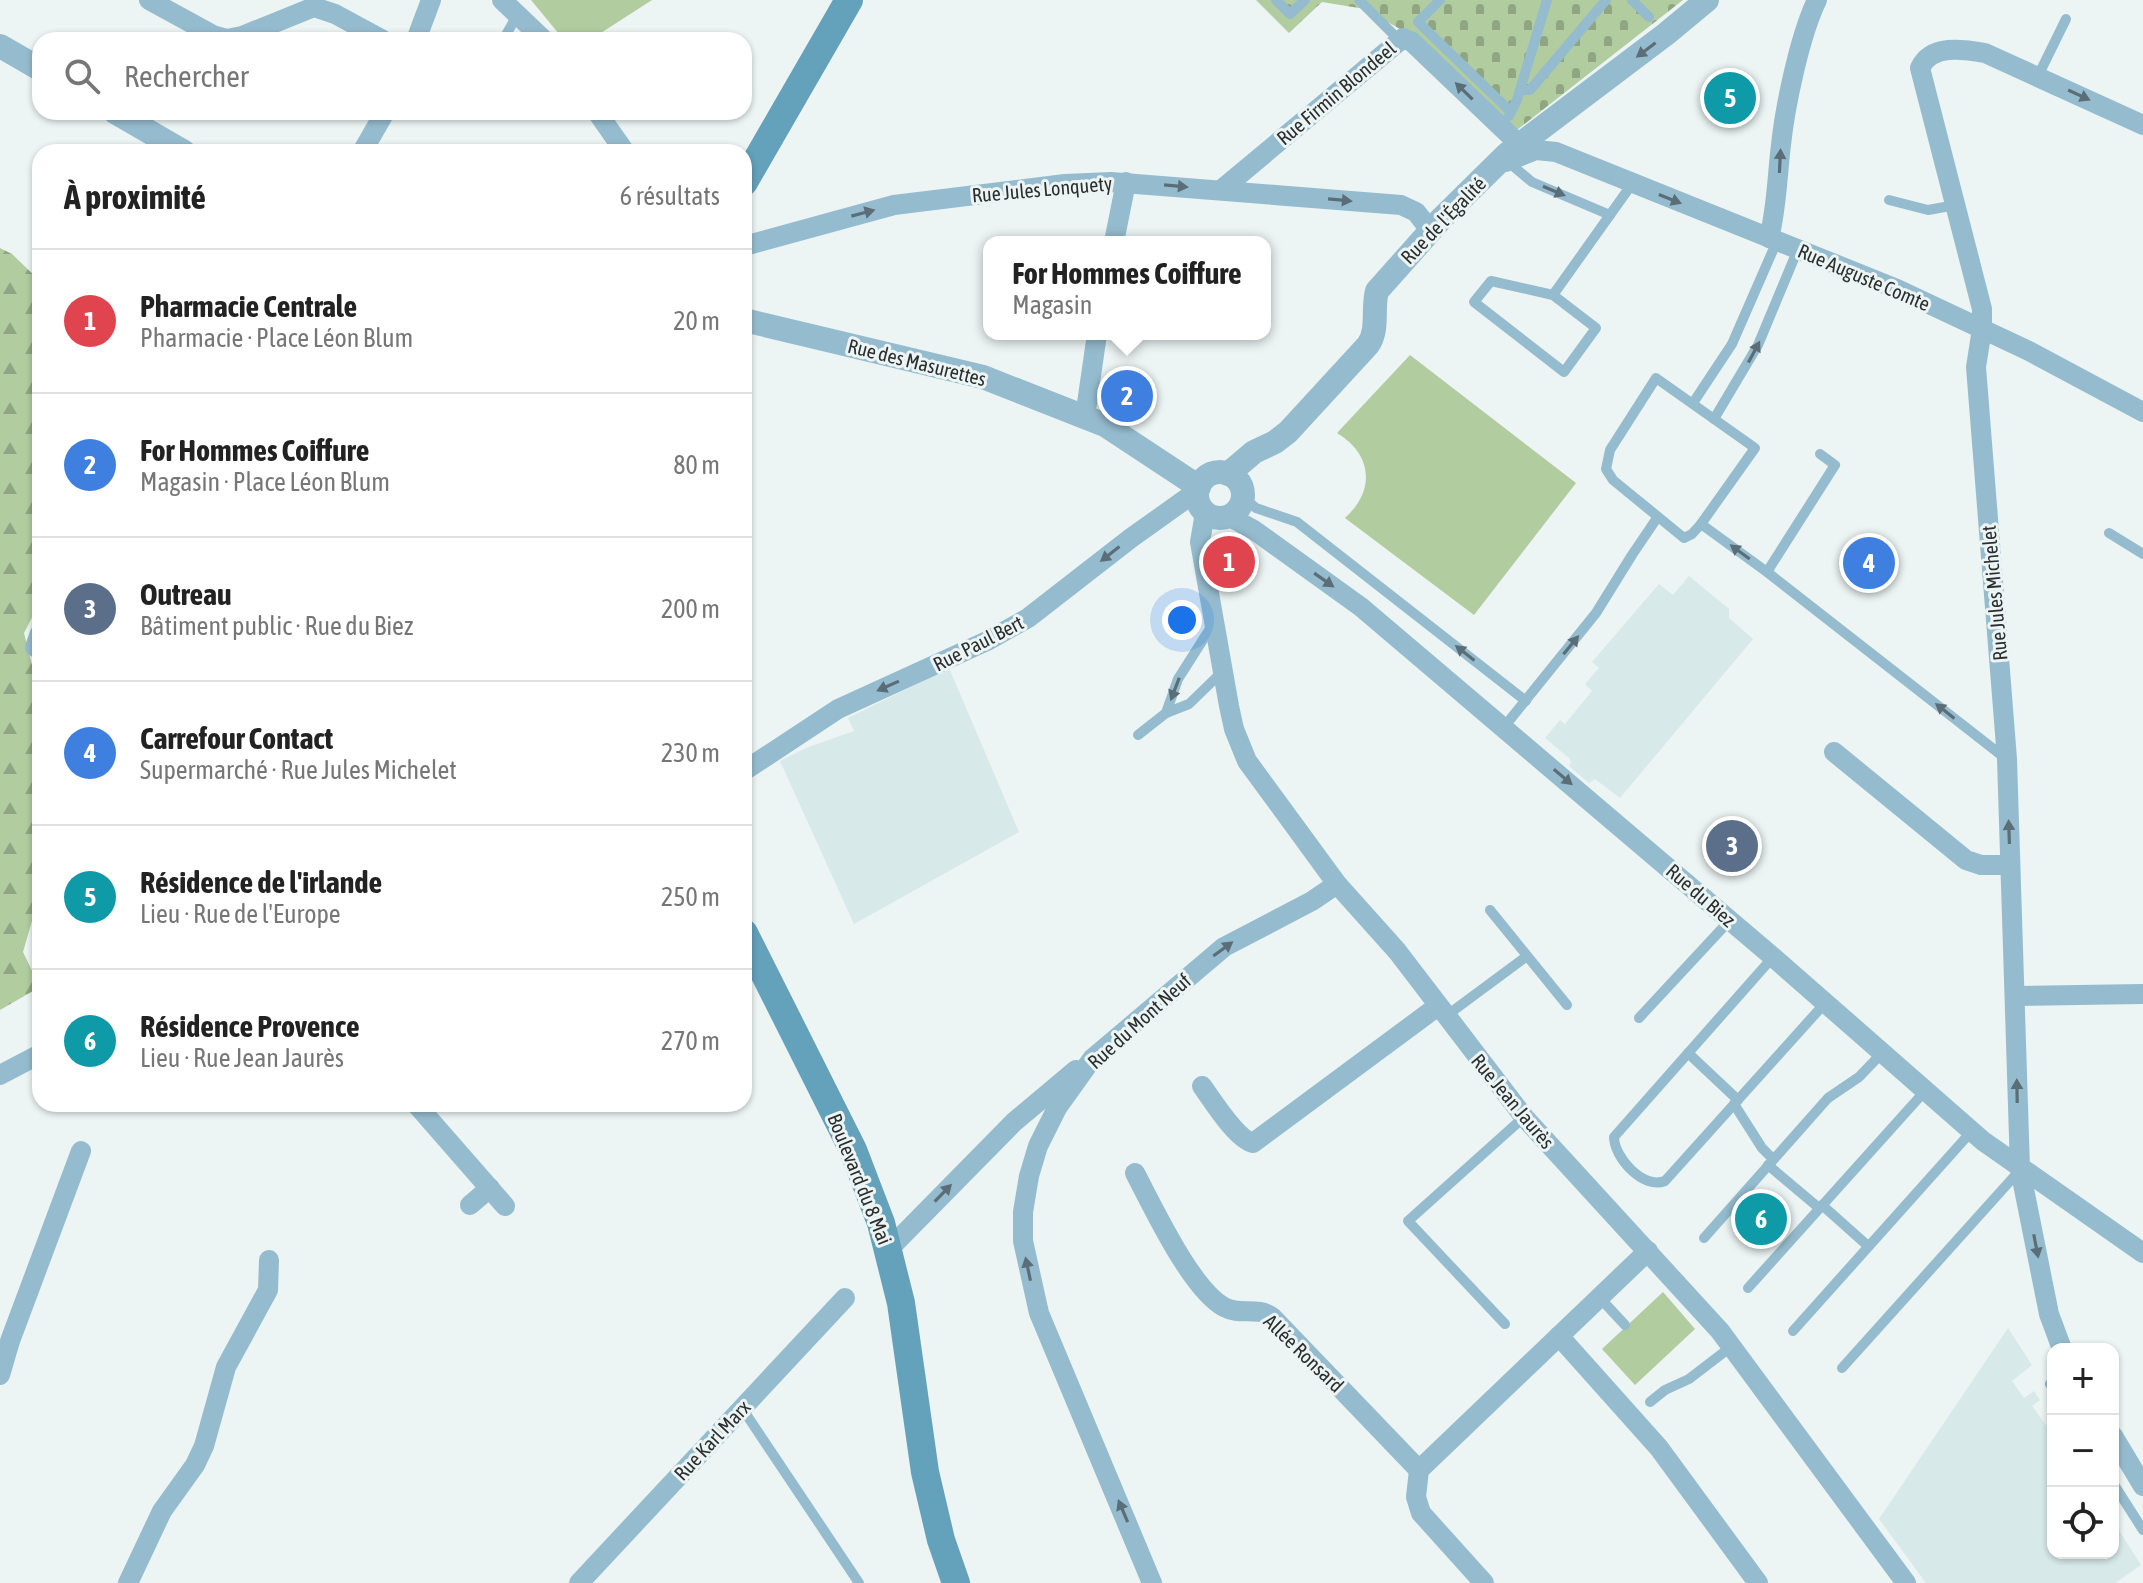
<!DOCTYPE html>
<html lang="fr">
<meta charset="utf-8">
<style>
:root{--surface:#fff;--page:#f6f6f6;--text:#222;--muted:#767676;--line:#e0e0e0;--accent:#ca4407}
body{margin:0;font-family:"Asap Condensed",sans-serif;background:var(--page);color:var(--text)}
.controls{position:absolute;right:24px;bottom:24px;display:grid;overflow:hidden;border-radius:16px;box-shadow:0 2px 6px #0004}
.controls button{width:72px;height:72px;display:grid;place-items:center;padding:0;border:0;border-bottom:2px solid var(--line);background:var(--surface);color:var(--text);font:40px sans-serif}
.you{position:absolute;left:1182px;top:620px;width:28px;height:28px;margin:-20px;border:6px solid #fff;border-radius:50%;background:#1a73e8;box-shadow:0 0 0 12px #1a73e833}
.badge{display:grid;place-items:center;width:52px;height:52px;border-radius:50%;background:var(--accent);color:#fff;font-size:26px;font-weight:700}
.pin{position:absolute;translate:-50% -50%;border:4px solid #fff;box-shadow:0 2px 8px #0006}
.popup{position:absolute;left:983px;top:236px;width:288px;height:104px;box-sizing:border-box;display:grid;place-content:center;border-radius:16px;background:var(--surface);filter:drop-shadow(0 2px 6px #0005);font-size:26px;white-space:nowrap;color:var(--muted)}
.popup b{font-size:30px;color:var(--text)}
.popup::after{content:'';position:absolute;left:50%;top:100%;margin-left:-16px;border:16px solid transparent;border-top-color:var(--surface)}
.list{margin:0;padding:0;list-style:none}
h2{display:flex;justify-content:space-between;align-items:center;height:104px;margin:0;padding:0 32px;font-size:34px}
h2 small{font-size:26px;font-weight:400;color:var(--muted)}
.list li{display:grid;grid-template-columns:52px 1fr auto;gap:24px;align-items:center;box-sizing:border-box;height:144px;padding:0 32px;border-top:2px solid var(--line)}
.list b{display:block;font-size:30px;white-space:nowrap}
.list p{margin:0;font-size:26px;white-space:nowrap;color:var(--muted)}
.list em{font-size:26px;font-style:normal;color:var(--muted)}
.icon{flex:none;width:44px;height:44px;fill:none;stroke:currentColor;stroke-width:2;stroke-linecap:round;stroke-linejoin:round}
.map{position:relative;flex:none;width:2143px;height:1583px;overflow:hidden}
.search{position:absolute;background:var(--surface);box-shadow:0 2px 6px #0004;left:32px;top:32px;width:720px;height:88px;display:flex;align-items:center;gap:20px;box-sizing:border-box;padding:0 28px;border-radius:24px;color:var(--muted);font-size:30px}
.panel{position:absolute;background:var(--surface);box-shadow:0 2px 6px #0004;left:32px;top:144px;width:720px;height:968px;border-radius:24px}
.map>svg:first-child{display:block}
.built{fill:#d8e9e9}
.forest{fill:url(#forest-firs)}
.cemetery{fill:url(#cemetery-stones)}
.park{fill:#b1cc9f}
.lines{fill:none;stroke-linecap:round;stroke-linejoin:round}
.service{stroke:#95bcce;stroke-width:10}
.minor{stroke:#95bcce;stroke-width:20}
.tertiary{stroke:#95bcce;stroke-width:24}
.secondary{stroke:#64a1bb;stroke-width:28}
.oneway{fill:#5b6e77}
.labels{text-anchor:middle;dominant-baseline:central;stroke-width:6;stroke-linejoin:round;paint-order:stroke}
.street-label{font-size:20px;fill:#2c2f2f;stroke:#ecf4f4}
</style>
<div class="map">
<svg width="2143" height="1583" viewBox="0 0 2143 1583">
<defs>
<pattern id="forest-firs" width="22" height="20" patternUnits="userSpaceOnUse" patternTransform="scale(2)"><rect width="22" height="20" fill="#b1cc9f"/><path d="M5 1l3.5 6h-7zM16 11l3.5 6h-7z" fill="#90a682"/></pattern>
<pattern id="cemetery-stones" width="16" height="16" patternUnits="userSpaceOnUse" patternTransform="scale(2)"><rect width="16" height="16" fill="#b1cc9f"/><path d="M2 7V4a2 2 0 0 1 4 0v3zM10 15v-3a2 2 0 0 1 4 0v3z" fill="#90a682"/></pattern>
</defs>
<rect width="100%" height="100%" fill="#ecf4f4"/>
<g class="built">
<path d="M1689,576L1729,609V618L1753,639L1620,798L1595,779L1589,783L1569,766L1571,762L1569,758L1545,738L1560,720L1565,724L1592,691L1585,684L1599,668L1592,662L1659,584L1673,595Z"/>
<path d="M949,668L1019,832L854,924L780,761L806,748L854,731L848,718Z"/>
<path d="M2008,1328L2032,1365L2012,1381L2024,1398L2034,1391L2040,1400L2032,1406L2053,1435V1553H2113V1521L2141,1565L2115,1583H1926L1879,1519Z"/>
</g>
<path class="forest" d="M0,248L12,254L40,281V602L24,633L32,665L40,677V893L23,952L40,987L0,1010Z"/>
<path class="cemetery" d="M1256,0H1683L1513,133L1412,36L1365,9L1322,2L1289,33Z"/>
<g class="park">
<path d="M531,0H652L590,40H564Z"/>
<path d="M1410,355L1576,483L1474,615L1345,518C1376,490 1372,454 1337,433Z"/>
<path d="M1663,1292L1695,1329L1635,1385L1602,1349Z"/>
</g>
<g class="lines">
<g class="service">
<path d="M1276,0L1290,14L1305,0"/>
<path d="M1359,0L1399,40"/>
<path d="M1440,0L1418,22L1511,112"/>
<path d="M1632,0L1649,17"/>
<path d="M503,40L518,14"/>
<path d="M2038,76L2066,19"/>
<path d="M1520,90H1530L1606,0"/>
<path d="M1509,116L1517,100L1547,0"/>
<path d="M1508,162L1532,182L1610,215"/>
<path d="M1889,200L1928,210L1956,205"/>
<path d="M1491,281L1553,295L1596,328L1564,372L1474,302Z"/>
<path d="M1553,295L1632,184"/>
<path d="M1656,378L1755,448L1701,524L1692,534L1684,538L1613,480L1606,469L1610,450Z"/>
<path d="M1693,403L1732,344L1777,241"/>
<path d="M1714,419L1758,345L1798,249"/>
<path d="M1242,497L1256,508L1297,522L1526,701"/>
<path d="M1701,524L1767,572L2005,758"/>
<path d="M2109,533L2143,554"/>
<path d="M1767,572L1835,465L1820,454"/>
<path d="M1213,624L1178,679L1166,713L1189,704L1222,672"/>
<path d="M1504,727L1596,613L1632,555L1657,518"/>
<path d="M1138,735L1166,713"/>
<path d="M1490,910L1567,1005"/>
<path d="M1773,957L1614,1137C1614,1157 1643,1190 1665,1181L1826,1002"/>
<path d="M1446,1016L1527,956"/>
<path d="M1639,1018L1730,920"/>
<path d="M1688,1053L1738,1100"/>
<path d="M1734,1104L1762,1148L1773,1159"/>
<path d="M1768,1165L1819,1208"/>
<path d="M1822,1205L1868,1246"/>
<path d="M1704,1238L1828,1098L1859,1077L1882,1053"/>
<path d="M1748,1288L1925,1091"/>
<path d="M1599,1297L1625,1325"/>
<path d="M1505,1324L1408,1221L1524,1117"/>
<path d="M1793,1331L1971,1132"/>
<path d="M1842,1368L2020,1170"/>
<path d="M2053,1380L2050,1384L2053,1388"/>
<path d="M1650,1402L1665,1390L1689,1379L1732,1346"/>
<path d="M742,1408L859,1583"/>
<path d="M2113,1483L2143,1530"/>
</g>
<g class="minor">
<path d="M149,0L213,35L227,39L242,36L314,7L335,14L383,40"/>
<path d="M502,0L544,40"/>
<path d="M416,40L431,0"/>
<path d="M597,112L625,152"/>
<path d="M362,152L385,112"/>
<path d="M1506,162L1536,150L1556,152L1897,289L2029,351L2143,412"/>
<path d="M1221,190L1403,38L1412,42L1520,145"/>
<path d="M1769,238C1777,207 1777,177 1781,145C1785,106 1800,35 1817,0"/>
<path d="M1114,242L1126,182"/>
<path d="M744,246L894,205L1065,184L1111,182L1401,205L1416,212L1430,230"/>
<path d="M1085,417L1097,334"/>
<path d="M1205,513L1200,542L1229,706L1234,729L1247,761L1337,884L1397,951L1524,1117L1720,1331L1906,1583"/>
<path d="M1228,516L1254,530L1361,607L1773,957L1983,1141L2143,1253"/>
<path d="M35,647L40,633"/>
<path d="M1834,752L1966,860L1981,865H2010"/>
<path d="M744,771L838,709L987,641L1028,618L1131,538L1197,491"/>
<path d="M2015,996L2142,994"/>
<path d="M0,1075L40,1054"/>
<path d="M1202,1086C1213,1101 1236,1139 1253,1143L1438,1006"/>
<path d="M416,1104L505,1206"/>
<path d="M1135,1173C1153,1207 1191,1289 1224,1307C1240,1316 1257,1306 1272,1317L1419,1470"/>
<path d="M470,1205L490,1188"/>
<path d="M889,1249L1014,1122L1076,1070"/>
<path d="M1559,1336L1659,1448L1758,1583"/>
<path d="M2062,1349L2049,1314L2020,1169L2007,759L1976,367L1982,329V309L1920,68C1931,44 1963,49 1985,53L2143,125"/>
<path d="M0,1375L10,1341L81,1151"/>
<path d="M2113,1436L2143,1486"/>
<path d="M128,1583L162,1511L195,1465L204,1446L226,1367L268,1290L269,1260"/>
<path d="M579,1583L845,1298"/>
<path d="M1152,1583L1039,1313L1023,1241V1212L1029,1176L1038,1146L1057,1108L1092,1059L1224,947L1312,901L1337,884"/>
<path d="M1484,1583L1421,1513L1416,1497L1419,1470L1648,1251"/>
</g>
<g class="tertiary">
<path d="M0,46L40,69"/>
<path d="M115,112L184,152"/>
<path d="M744,320L983,377L1105,425L1199,487"/>
<circle cx="1220" cy="495" r="23"/>
<path d="M1228,474L1254,452L1275,442L1288,432L1368,345C1379,330 1372,308 1377,291L1441,219L1507,154L1666,34L1707,0"/>
</g>
<g class="secondary">
<path d="M744,182L849,0"/>
<path d="M744,933L853,1150L881,1223L901,1303L925,1472L941,1540L956,1583"/>
</g>
</g>
<defs><path id="oneway-solid" d="M-6-.8H1V-3.2L6.5 0L1 3.2V.8H-6Z" transform="scale(2)"/></defs>
<g class="oneway">
<use href="#oneway-solid" transform="translate(1646 50) rotate(143)"/>
<use href="#oneway-solid" transform="translate(1464 91) rotate(-136)"/>
<use href="#oneway-solid" transform="translate(2079 95) rotate(25)"/>
<use href="#oneway-solid" transform="translate(1780 161) rotate(-87)"/>
<use href="#oneway-solid" transform="translate(1176 186) rotate(5)"/>
<use href="#oneway-solid" transform="translate(1554 191) rotate(23)"/>
<use href="#oneway-solid" transform="translate(1670 199) rotate(22)"/>
<use href="#oneway-solid" transform="translate(1340 200) rotate(5)"/>
<use href="#oneway-solid" transform="translate(863 213) rotate(-15)"/>
<use href="#oneway-solid" transform="translate(1754 352) rotate(-62)"/>
<use href="#oneway-solid" transform="translate(1740 552) rotate(-144)"/>
<use href="#oneway-solid" transform="translate(1110 554) rotate(142)"/>
<use href="#oneway-solid" transform="translate(1324 580) rotate(35)"/>
<use href="#oneway-solid" transform="translate(1571 645) rotate(-51)"/>
<use href="#oneway-solid" transform="translate(1465 653) rotate(-142)"/>
<use href="#oneway-solid" transform="translate(888 686) rotate(156)"/>
<use href="#oneway-solid" transform="translate(1175 689) rotate(111)"/>
<use href="#oneway-solid" transform="translate(1945 711) rotate(-142)"/>
<use href="#oneway-solid" transform="translate(1563 777) rotate(40)"/>
<use href="#oneway-solid" transform="translate(2009 832) rotate(-92)"/>
<use href="#oneway-solid" transform="translate(1223 949) rotate(-36)"/>
<use href="#oneway-solid" transform="translate(2017 1091) rotate(-91)"/>
<use href="#oneway-solid" transform="translate(943 1193) rotate(-46)"/>
<use href="#oneway-solid" transform="translate(2036 1246) rotate(79)"/>
<use href="#oneway-solid" transform="translate(1028 1269) rotate(-102)"/>
<use href="#oneway-solid" transform="translate(1123 1511) rotate(-113)"/>
</g>
<g class="labels">
<g class="street-label">
<text transform="translate(1336 93) rotate(-40)">Rue Firmin Blondeel</text>
<text transform="translate(1042 189) rotate(-5)">Rue Jules Lonquety</text>
<text transform="translate(1443 220) rotate(-46)">Rue de l'Égalité</text>
<text transform="translate(1864 277) rotate(23)">Rue Auguste Comte</text>
<text transform="translate(917 362) rotate(14)">Rue des Masurettes</text>
<text transform="translate(1994 593) rotate(-95)">Rue Jules Michelet</text>
<text transform="translate(978 643) rotate(-27)">Rue Paul Bert</text>
<text transform="translate(1701 895) rotate(41)">Rue du Biez</text>
<text transform="translate(1139 1021) rotate(-42)">Rue du Mont Neuf</text>
<text transform="translate(1513 1101) rotate(50)">Rue Jean Jaurès</text>
<text transform="translate(860 1179) rotate(68)">Boulevard du 8 Mai</text>
<text transform="translate(1304 1353) rotate(44)">Allée Ronsard</text>
<text transform="translate(712 1440) rotate(-47)">Rue Karl Marx</text>
</g>
</g>
</svg>
<div class="controls">
<button>+</button>
<button>−</button>
<button><svg class="icon" aria-label="locate" viewBox="0 0 24 24"><circle cx="12" cy="12" r="6"/><path d="M12 2v4M12 18v4M2 12h4M18 12h4"/></svg></button>
</div>
<div class="you"></div>
<div class="pin badge" style="left:1229px;top:562px;background:#e0444e">1</div>
<div class="pin badge" style="left:1127px;top:396px;background:#3f7fe0">2</div>
<div class="popup"><b>For Hommes Coiffure</b>Magasin</div>
<div class="pin badge" style="left:1732px;top:846px;background:#5c6f8a">3</div>
<div class="pin badge" style="left:1869px;top:563px;background:#3f7fe0">4</div>
<div class="pin badge" style="left:1730px;top:98px;background:#0f9aa8">5</div>
<div class="pin badge" style="left:1761px;top:1219px;background:#0f9aa8">6</div>
<div class="search"><svg class="icon" aria-label="search" viewBox="0 0 24 24"><circle cx="10" cy="10" r="6"/><path d="M15 15l6 6"/></svg>Rechercher</div>
<section class="panel">
<h2>À proximité<small>6 résultats</small></h2>
<ul class="list">
<li><span class="badge" style="background:#e0444e">1</span><div><b>Pharmacie Centrale</b><p>Pharmacie · Place Léon Blum</p></div><em>20 m</em></li>
<li><span class="badge" style="background:#3f7fe0">2</span><div><b>For Hommes Coiffure</b><p>Magasin · Place Léon Blum</p></div><em>80 m</em></li>
<li><span class="badge" style="background:#5c6f8a">3</span><div><b>Outreau</b><p>Bâtiment public · Rue du Biez</p></div><em>200 m</em></li>
<li><span class="badge" style="background:#3f7fe0">4</span><div><b>Carrefour Contact</b><p>Supermarché · Rue Jules Michelet</p></div><em>230 m</em></li>
<li><span class="badge" style="background:#0f9aa8">5</span><div><b>Résidence de l'irlande</b><p>Lieu · Rue de l'Europe</p></div><em>250 m</em></li>
<li><span class="badge" style="background:#0f9aa8">6</span><div><b>Résidence Provence</b><p>Lieu · Rue Jean Jaurès</p></div><em>270 m</em></li>
</ul>
</section>
</div>
